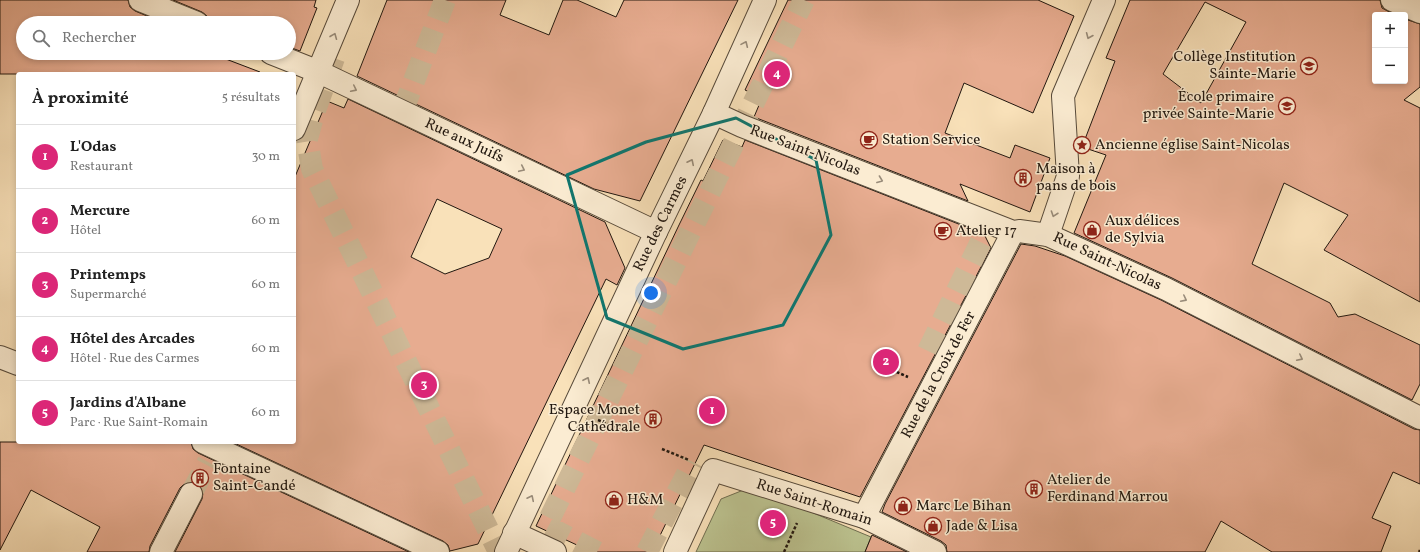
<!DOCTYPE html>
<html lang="fr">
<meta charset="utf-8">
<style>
:root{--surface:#fff;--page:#f2f2f2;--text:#222;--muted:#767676;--line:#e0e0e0;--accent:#db2777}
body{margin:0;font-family:Vollkorn,serif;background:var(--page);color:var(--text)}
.controls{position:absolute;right:12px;top:12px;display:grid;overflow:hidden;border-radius:4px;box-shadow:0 2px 6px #0003}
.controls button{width:36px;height:36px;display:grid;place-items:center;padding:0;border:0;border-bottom:1px solid var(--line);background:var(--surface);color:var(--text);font:20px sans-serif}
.you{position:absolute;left:651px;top:293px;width:14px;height:14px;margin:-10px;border:3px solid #fff;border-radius:50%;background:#1a73e8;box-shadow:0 0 0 6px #1a73e833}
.badge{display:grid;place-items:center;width:26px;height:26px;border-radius:50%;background:var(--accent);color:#fff;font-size:13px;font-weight:700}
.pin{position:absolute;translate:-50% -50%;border:2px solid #fff;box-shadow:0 1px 4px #0006}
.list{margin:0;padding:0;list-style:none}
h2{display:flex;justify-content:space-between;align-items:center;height:52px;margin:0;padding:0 16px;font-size:17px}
h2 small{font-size:13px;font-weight:400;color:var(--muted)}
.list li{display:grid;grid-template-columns:26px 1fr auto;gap:12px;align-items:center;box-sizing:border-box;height:64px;padding:0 16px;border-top:1px solid var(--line)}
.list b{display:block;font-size:15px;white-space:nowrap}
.list p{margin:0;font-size:13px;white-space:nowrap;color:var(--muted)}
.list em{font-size:13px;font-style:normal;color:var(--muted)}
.icon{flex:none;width:22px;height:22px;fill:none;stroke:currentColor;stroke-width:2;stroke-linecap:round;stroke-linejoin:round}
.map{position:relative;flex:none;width:1420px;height:552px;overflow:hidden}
.search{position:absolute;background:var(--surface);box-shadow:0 2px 6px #0003;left:16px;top:16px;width:280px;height:44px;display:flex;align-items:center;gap:10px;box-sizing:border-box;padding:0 14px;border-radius:22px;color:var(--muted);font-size:15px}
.panel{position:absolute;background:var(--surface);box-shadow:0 2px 6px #0003;left:16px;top:72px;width:280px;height:372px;border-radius:4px}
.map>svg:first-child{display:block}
.green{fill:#bcc390;stroke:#6e6d50}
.building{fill:#e7ac90;stroke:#21170f;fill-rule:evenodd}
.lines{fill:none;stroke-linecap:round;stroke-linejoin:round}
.minor-tunnel{stroke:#ceb997;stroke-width:22;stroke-dasharray:22 11;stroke-linecap:butt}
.minor-casing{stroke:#574a3a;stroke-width:24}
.path{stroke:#21170f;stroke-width:2.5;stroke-dasharray:3 2;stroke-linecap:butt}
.minor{stroke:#fbecd2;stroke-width:22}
.oneway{stroke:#998c7a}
.marked{fill:none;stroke:#0f766e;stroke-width:3;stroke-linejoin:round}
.labels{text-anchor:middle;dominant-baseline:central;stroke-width:3;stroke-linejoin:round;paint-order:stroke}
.poi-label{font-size:15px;fill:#21170f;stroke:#fbecd2;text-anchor:start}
.street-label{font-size:15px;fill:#21170f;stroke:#fbecd2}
</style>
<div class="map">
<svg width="1420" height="552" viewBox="0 0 1420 552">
<rect width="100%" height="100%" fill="#f9e1b9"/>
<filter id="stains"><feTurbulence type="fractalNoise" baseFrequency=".005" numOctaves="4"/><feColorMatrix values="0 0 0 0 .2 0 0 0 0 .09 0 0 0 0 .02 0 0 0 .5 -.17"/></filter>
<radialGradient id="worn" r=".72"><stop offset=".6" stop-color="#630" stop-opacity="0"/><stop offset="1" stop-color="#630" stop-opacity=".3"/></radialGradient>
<path class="green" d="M751,487L871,537L865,552H696L721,499Z"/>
<g class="building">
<path d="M0,0H128L130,7L135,11L164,23H23V53H210L260,72V74H0Z"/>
<path d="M173,0H316L314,7L317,8L300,51L289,47V23H209L207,16L202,12Z"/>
<path d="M387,0H506L500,15L549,35L563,0H577L616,17L624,0H738L640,201L594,189L357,76Z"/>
<path d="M788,0H1038L1074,16L1033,113L964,83L945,133L1010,158L1015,145L1050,158L1030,212L960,184L968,201L754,117L762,98L745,90Z"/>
<path d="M1130,0H1380L1382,8L1395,15H1375V81H1405V19L1420,24V87L1404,100L1420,108V302L1324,250L1348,215L1284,183L1252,264L1330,303L1338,317L1355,314L1420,345V384L1412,400L1172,278L1074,233L1106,155L1082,147L1115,61L1106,58ZM1205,2L1246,22L1201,103L1163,74Z"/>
<path d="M348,99L605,222L625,268L617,285L606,279L478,544L450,551L448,545L443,541L232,442H294V179L327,101L344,108ZM437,199L502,229L489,258L445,274L411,257Z"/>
<path d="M723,140L742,147L745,140L984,234L991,248L860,497L704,445L652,552H592L536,526L679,225L701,180L703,181Z"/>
<path d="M1021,244L1035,246L1065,256L1161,300L1414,429L1420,430V484L1393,472L1372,518L1391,526L1381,552H1272L1221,521L1205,552H947L946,545L941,541L882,512L885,504Z"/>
<path d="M0,442H191L193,449L198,453L409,552H175L202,499L203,493L202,488L197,483L191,482L185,483L180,488L150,546L149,552H87L100,527L31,490L0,550Z"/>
<path d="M872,535L907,552H865Z"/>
</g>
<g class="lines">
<g class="minor-tunnel">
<path d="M334,58L314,113L307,139L312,169L499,552"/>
<path d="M402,112L445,0"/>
<path d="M928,351L990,223"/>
<path d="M191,494L208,462"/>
<path d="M597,552L546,526L804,0"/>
<path d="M647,552L693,462"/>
</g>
<g class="minor-casing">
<g id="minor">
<path d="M140,0L197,23"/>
<path d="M1392,0L1420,12"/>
<path d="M271,53L319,72L656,232"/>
<path d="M714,113L742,126L1013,232L1019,231L1048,235L1166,289L1420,418"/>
<path d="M294,129L348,0"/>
<path d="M1048,235L1068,176L1063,96L1104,0"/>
<path d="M0,357L18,364"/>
<path d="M203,442L438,552"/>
<path d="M864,517L1013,232"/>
<path d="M514,533L555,552"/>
<path d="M161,552L191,494"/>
<path d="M506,552L656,232L714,113L765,0"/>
<path d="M675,552L713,470L864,517L935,552"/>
</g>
</g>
<g class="path">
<path d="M892,370L908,377"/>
<path d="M598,420L619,429"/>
<path d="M662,449L689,460"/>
<path d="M784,552L797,523"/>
<path d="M1419,552L1420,550"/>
</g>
<use href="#minor" class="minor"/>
</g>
<defs><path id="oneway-chevron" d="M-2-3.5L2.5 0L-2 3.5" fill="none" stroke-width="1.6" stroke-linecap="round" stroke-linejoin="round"/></defs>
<g class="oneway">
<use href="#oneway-chevron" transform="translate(334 36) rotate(-68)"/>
<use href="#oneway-chevron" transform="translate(1089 36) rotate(113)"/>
<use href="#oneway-chevron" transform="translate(745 44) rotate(-66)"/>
<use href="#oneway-chevron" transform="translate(354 89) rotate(26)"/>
<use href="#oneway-chevron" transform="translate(691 162) rotate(-64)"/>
<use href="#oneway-chevron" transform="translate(522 169) rotate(25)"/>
<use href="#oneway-chevron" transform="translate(880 180) rotate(21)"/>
<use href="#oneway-chevron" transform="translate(1054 214) rotate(109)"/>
<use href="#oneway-chevron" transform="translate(1184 299) rotate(27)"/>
<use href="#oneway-chevron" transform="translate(1300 358) rotate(27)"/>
<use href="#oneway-chevron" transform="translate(587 380) rotate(-65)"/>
<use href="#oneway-chevron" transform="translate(531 498) rotate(-64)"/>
</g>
<path class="marked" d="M736,118L816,160L831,235L783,325L683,349L607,318L567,175L646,142Z"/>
<defs>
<g id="school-ring" transform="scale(0.9)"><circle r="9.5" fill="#fbecd2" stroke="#8f2418" stroke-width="1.5"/><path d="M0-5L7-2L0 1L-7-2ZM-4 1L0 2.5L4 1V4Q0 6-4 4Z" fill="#8f2418"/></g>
<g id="cafe-ring" transform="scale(0.9)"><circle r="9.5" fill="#fbecd2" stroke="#8f2418" stroke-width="1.5"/><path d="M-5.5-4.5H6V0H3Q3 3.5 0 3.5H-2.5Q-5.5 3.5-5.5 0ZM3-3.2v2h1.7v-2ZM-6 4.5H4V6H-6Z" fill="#8f2418"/></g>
<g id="sight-ring" transform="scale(0.9)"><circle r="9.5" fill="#fbecd2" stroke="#8f2418" stroke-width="1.5"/><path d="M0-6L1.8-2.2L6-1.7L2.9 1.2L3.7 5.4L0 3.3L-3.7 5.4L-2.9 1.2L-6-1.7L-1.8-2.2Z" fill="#8f2418"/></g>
<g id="building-ring" transform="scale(0.9)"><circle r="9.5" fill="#fbecd2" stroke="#8f2418" stroke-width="1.5"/><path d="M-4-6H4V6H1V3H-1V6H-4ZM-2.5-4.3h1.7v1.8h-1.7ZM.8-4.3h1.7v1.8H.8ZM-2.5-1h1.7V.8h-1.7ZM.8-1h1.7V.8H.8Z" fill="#8f2418"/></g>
<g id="shop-ring" transform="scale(0.9)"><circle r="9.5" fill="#fbecd2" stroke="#8f2418" stroke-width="1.5"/><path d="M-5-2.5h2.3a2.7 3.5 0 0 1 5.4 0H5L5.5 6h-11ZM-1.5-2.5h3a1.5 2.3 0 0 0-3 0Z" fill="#8f2418"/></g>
</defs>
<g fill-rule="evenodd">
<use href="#school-ring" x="1309" y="66"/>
<use href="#school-ring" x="1287" y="106"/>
<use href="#cafe-ring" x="869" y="140"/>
<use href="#sight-ring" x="1082" y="145"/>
<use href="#building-ring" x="1023" y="178"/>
<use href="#shop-ring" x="1092" y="230"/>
<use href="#cafe-ring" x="943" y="231"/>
<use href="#building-ring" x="653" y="419"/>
<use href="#building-ring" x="200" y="478"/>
<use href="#building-ring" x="1034" y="489"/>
<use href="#shop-ring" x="614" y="500"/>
<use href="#shop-ring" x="903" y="506"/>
<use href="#shop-ring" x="933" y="526"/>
</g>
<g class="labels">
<g class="poi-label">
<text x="1296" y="57" text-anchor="end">Collège Institution<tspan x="1296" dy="17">Sainte-Marie</tspan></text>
<text x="1274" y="97" text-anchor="end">École primaire<tspan x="1274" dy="17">privée Sainte-Marie</tspan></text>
<text x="882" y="140">Station Service</text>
<text x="1095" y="145">Ancienne église Saint-Nicolas</text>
<text x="1036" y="169">Maison à<tspan x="1036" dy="17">pans de bois</tspan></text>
<text x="1105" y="221">Aux délices<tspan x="1105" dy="17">de Sylvia</tspan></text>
<text x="956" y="231">Atelier 17</text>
<text x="640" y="410" text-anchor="end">Espace Monet<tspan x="640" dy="17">Cathédrale</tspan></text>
<text x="213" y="469">Fontaine<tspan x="213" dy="17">Saint-Candé</tspan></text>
<text x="1047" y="480">Atelier de<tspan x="1047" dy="17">Ferdinand Marrou</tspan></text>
<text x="627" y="500">H&amp;M</text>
<text x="916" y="506">Marc Le Bihan</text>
<text x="946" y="526">Jade &amp; Lisa</text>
</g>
<g class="street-label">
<text transform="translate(464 141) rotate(25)">Rue aux Juifs</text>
<text transform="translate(805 151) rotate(21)">Rue Saint-Nicolas</text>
<text transform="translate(661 224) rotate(-64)">Rue des Carmes</text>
<text transform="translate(1107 262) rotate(25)">Rue Saint-Nicolas</text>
<text transform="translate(939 375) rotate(-62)">Rue de la Croix de Fer</text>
<text transform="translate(814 503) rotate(18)">Rue Saint-Romain</text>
</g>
</g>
<rect width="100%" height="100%" filter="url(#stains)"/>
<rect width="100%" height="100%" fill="url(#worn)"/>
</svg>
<div class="controls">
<button>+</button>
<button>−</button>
</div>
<div class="you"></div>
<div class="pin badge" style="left:712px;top:411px">1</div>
<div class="pin badge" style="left:886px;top:362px">2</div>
<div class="pin badge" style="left:424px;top:385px">3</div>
<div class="pin badge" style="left:777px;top:74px">4</div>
<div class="pin badge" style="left:773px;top:523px">5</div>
<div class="search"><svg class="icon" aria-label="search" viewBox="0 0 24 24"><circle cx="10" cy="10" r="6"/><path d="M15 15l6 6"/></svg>Rechercher</div>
<section class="panel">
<h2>À proximité<small>5 résultats</small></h2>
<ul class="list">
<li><span class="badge">1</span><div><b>L'Odas</b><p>Restaurant</p></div><em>30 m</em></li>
<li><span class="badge">2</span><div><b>Mercure</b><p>Hôtel</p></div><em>60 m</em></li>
<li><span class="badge">3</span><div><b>Printemps</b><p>Supermarché</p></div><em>60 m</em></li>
<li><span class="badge">4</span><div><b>Hôtel des Arcades</b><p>Hôtel · Rue des Carmes</p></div><em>60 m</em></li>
<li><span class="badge">5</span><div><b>Jardins d'Albane</b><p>Parc · Rue Saint-Romain</p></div><em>60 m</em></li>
</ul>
</section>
</div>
